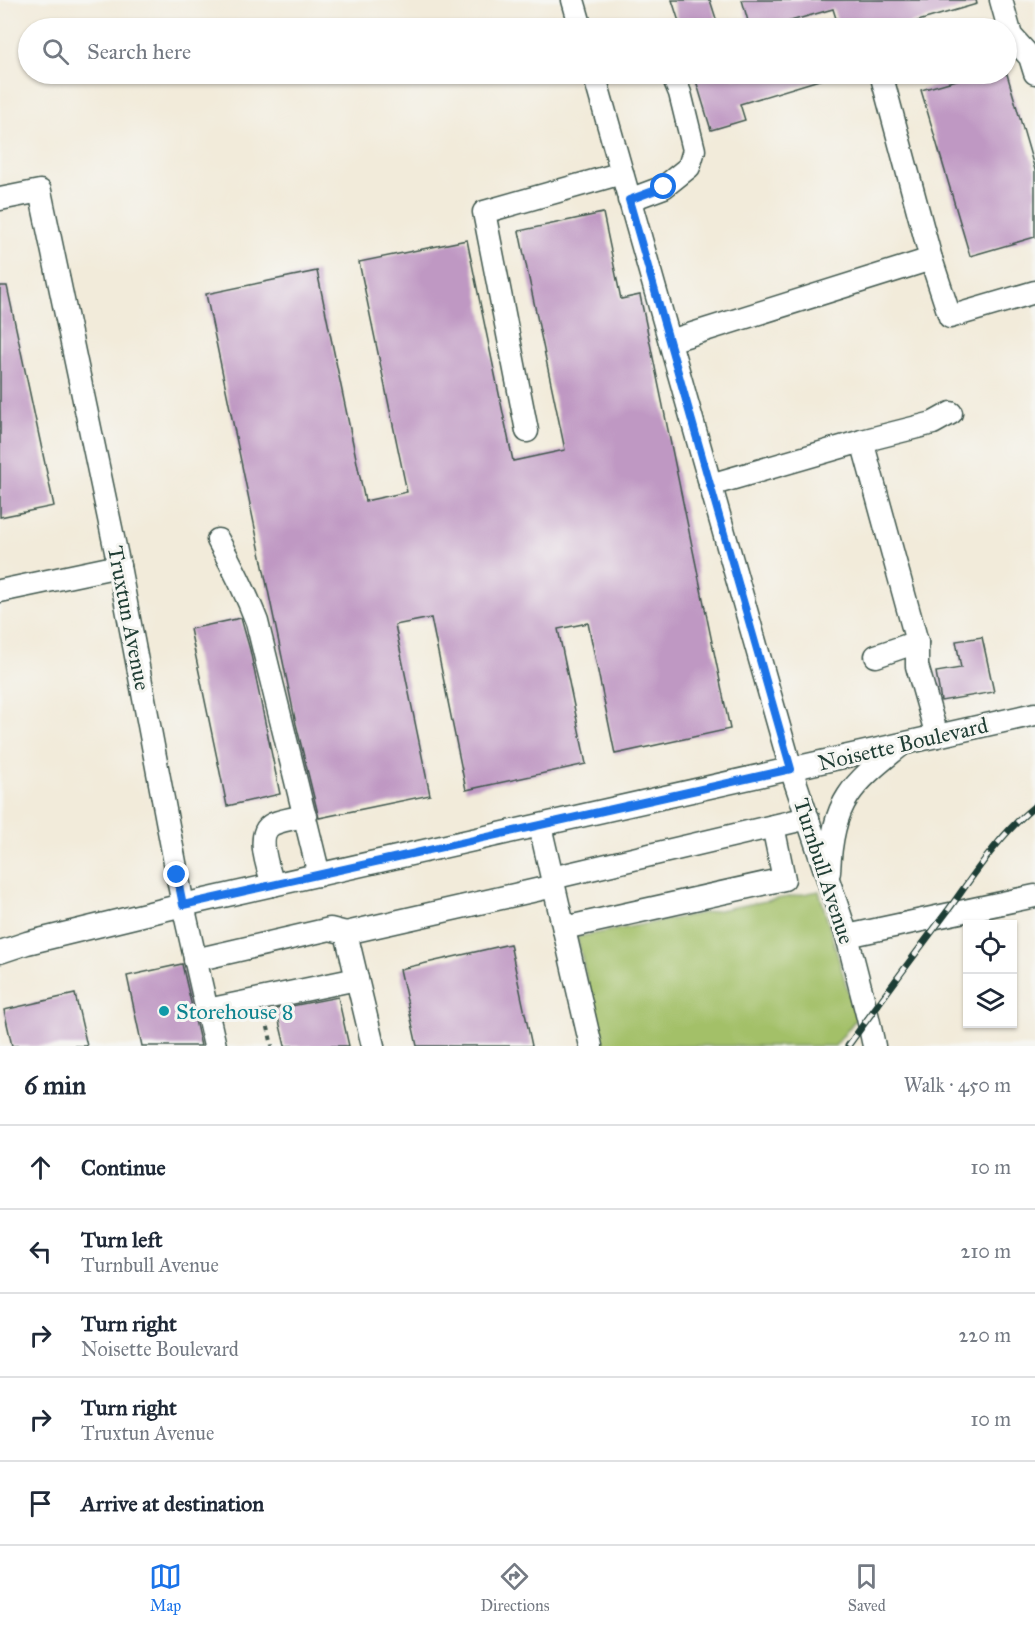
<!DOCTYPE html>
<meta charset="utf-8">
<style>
:root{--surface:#fff;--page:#f2f2f3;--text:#1f2937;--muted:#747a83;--line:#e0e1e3;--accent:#1a73e8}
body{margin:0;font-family:"IM FELL Great Primer",serif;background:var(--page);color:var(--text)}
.controls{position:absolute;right:18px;bottom:18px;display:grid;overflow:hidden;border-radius:0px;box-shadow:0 2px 4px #0004}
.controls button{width:54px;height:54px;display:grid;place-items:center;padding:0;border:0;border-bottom:2px solid var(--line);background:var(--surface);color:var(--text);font:30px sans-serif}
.stop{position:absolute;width:18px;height:18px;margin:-14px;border:4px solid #1a73e8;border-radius:50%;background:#fff}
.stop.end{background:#1a73e8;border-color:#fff;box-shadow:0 2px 6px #0008}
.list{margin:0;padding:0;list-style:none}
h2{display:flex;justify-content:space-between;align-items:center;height:78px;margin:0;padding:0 24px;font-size:26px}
h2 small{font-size:20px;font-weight:400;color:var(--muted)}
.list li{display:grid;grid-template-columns:39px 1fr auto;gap:18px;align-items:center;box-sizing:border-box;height:84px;padding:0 24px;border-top:2px solid var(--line)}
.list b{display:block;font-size:22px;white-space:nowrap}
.list p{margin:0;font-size:20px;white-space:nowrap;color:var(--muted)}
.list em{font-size:20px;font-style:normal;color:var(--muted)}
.icon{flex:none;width:33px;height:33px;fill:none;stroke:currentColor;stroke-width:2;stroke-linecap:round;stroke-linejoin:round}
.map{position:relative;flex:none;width:1035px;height:1046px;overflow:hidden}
.search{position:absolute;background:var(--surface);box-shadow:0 2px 4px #0004;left:18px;right:18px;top:18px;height:66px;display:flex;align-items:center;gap:15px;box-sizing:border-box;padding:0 21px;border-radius:33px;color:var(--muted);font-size:22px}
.sheet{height:498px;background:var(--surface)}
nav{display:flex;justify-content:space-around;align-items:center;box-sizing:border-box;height:84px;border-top:2px solid var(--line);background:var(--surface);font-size:16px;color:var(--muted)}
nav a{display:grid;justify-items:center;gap:3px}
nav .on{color:var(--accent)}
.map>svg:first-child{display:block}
.green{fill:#a3c068;stroke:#617e4e;stroke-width:1.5}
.building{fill:#bf98c3}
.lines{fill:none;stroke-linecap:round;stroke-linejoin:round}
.minor-casing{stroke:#3f574d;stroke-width:25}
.path{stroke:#3f574d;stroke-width:4;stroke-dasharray:4.5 4.5;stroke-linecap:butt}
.minor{stroke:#fff;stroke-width:22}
.rail-casing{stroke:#1f3d34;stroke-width:7}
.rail{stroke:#f6f6f2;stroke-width:4.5;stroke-dasharray:14;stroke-linecap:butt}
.route{stroke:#1a73e8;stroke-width:8}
.culture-dot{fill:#0f9aa8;stroke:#f6f6f2;stroke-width:2}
.labels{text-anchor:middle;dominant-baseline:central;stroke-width:6;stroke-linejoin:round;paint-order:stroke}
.street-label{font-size:22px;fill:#1f3d34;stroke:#f6f6f2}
.culture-label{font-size:22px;fill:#0d838f;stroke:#f6f6f2;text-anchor:start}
</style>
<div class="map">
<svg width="1035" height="1046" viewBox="0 0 1035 1046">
<rect width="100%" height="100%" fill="#f6f6f2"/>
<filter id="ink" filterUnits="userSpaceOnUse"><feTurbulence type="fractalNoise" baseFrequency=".0167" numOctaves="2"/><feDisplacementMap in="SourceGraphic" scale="12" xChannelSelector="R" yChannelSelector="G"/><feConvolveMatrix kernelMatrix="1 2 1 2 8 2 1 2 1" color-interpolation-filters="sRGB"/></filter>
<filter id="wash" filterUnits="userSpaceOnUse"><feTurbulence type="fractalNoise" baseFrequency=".008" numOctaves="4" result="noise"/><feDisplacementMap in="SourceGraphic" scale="24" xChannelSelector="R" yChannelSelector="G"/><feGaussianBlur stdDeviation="1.35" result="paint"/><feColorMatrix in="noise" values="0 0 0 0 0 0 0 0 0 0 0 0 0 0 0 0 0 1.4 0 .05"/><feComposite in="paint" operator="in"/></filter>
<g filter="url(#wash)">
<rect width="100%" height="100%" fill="#f2ebda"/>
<path class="green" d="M819,891L856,1019L835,1046H602L577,937Z"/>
<g id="blocks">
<g class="building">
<path d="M672,0H710L719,28H681Z"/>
<path d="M742,0H976L977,4L894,28H839L833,9L766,28H750Z"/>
<path d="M694,74H732L733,78L749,74H828L829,77L740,104L745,120L711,130Z"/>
<path d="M978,74H1007L1035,170V237L970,256L921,90Z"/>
<path d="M603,213L621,299L640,295L730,729L615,754L588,623L558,629L586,764L466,790L431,618L395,625L430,795L319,818L296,724L206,294L317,271L365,501L407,492L359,262L467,240L513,461L565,450L519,231Z"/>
<path d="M0,286H7L54,506L0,517Z"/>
<path d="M241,618L250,650L280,794L227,806L190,629Z"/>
<path d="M982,637L994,692L941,701L936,672L961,668L956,641Z"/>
<path d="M510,944L532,1046H417L400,969Z"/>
<path d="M182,964L201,1046H142L127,976Z"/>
<path d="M75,994L87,1046H12L4,1010Z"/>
<path d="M338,997L349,1046H285L276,1009Z"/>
</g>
</g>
</g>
<g filter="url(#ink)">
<use href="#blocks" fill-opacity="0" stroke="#3f574d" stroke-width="1.5"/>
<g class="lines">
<g class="minor-casing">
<g id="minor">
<path d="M573,0L581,28"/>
<path d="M1001,0L1011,36L1030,57L1035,73"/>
<path d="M594,74L791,769L847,936L868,1018L874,1046"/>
<path d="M888,74L883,81L931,259L950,317L1035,292"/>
<path d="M0,199L40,191L119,566L183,905L215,1046"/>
<path d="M629,200L664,187L689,167L694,150L680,93L672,74"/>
<path d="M670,341L931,259"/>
<path d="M527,431L484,212L622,173"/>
<path d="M862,441L933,423L951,413"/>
<path d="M710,485L862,441L917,642V666L937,736"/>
<path d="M218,540C233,567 246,593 257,622L319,875"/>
<path d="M0,591L119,566"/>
<path d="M876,656L917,642"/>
<path d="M540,826L591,1046"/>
<path d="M829,872C830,848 834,817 848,796C861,776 883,760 901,745"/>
<path d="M552,878L808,818"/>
<path d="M273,885C269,870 254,833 273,824C282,820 295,818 305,816"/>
<path d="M564,928L784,879L773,826"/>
<path d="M346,933L554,886"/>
<path d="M847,936L1035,896"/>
<path d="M0,952L27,943L183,905L1035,714"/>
<path d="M195,960L330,929L346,933L373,1046"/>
<path d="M207,1010L357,979"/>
</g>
</g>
<path class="path" d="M266,1018L272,1046"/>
<use href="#minor" class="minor"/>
<g class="rail-casing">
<path id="rail" d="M848,1046C881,1000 915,954 949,909C975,873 1000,834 1035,806"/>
</g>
<use href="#rail" class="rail"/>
</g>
</g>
<g class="lines" filter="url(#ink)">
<path class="route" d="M177,875L183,905L791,769L629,200L664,187"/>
</g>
<circle class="culture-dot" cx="164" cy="1011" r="6"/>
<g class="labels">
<g class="street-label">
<text transform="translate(129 618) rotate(79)">Truxtun Avenue</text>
<text transform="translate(903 744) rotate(-13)">Noisette Boulevard</text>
<text transform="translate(824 871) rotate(72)">Turnbull Avenue</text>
</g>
<g class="culture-label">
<text x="176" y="1011">Storehouse 8</text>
</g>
</g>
</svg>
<div class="controls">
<button><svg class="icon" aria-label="locate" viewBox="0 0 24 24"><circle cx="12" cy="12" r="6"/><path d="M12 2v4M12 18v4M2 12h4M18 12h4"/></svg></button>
<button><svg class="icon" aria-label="layers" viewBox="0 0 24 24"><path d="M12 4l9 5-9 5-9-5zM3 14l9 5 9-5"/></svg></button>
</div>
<div class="stop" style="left:664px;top:187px"></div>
<div class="stop end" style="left:177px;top:875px"></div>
<div class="search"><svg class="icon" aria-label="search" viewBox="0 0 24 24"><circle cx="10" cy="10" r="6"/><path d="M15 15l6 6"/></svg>Search here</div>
</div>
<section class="sheet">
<h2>6 min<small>Walk · 450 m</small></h2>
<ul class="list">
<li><svg class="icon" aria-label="ahead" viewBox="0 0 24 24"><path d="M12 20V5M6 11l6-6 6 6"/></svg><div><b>Continue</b></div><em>10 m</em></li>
<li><svg class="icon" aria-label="left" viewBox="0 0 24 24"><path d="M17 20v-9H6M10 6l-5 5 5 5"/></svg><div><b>Turn left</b><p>Turnbull Avenue</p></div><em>210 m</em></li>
<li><svg class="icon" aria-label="right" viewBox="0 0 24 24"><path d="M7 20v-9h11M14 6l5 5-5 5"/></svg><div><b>Turn right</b><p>Noisette Boulevard</p></div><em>220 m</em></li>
<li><svg class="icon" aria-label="right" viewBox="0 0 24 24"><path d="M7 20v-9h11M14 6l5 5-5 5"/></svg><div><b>Turn right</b><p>Truxtun Avenue</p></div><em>10 m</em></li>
<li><svg class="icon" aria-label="arrive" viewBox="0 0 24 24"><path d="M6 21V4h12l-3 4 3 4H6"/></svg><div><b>Arrive at destination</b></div></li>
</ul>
</section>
<nav>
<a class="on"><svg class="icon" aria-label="map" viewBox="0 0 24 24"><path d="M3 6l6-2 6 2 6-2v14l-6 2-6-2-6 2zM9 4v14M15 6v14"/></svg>Map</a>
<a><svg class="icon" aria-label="directions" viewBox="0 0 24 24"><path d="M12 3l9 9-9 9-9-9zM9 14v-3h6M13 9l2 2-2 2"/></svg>Directions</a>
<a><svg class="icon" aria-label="saved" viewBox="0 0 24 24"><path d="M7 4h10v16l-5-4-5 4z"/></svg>Saved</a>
</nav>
